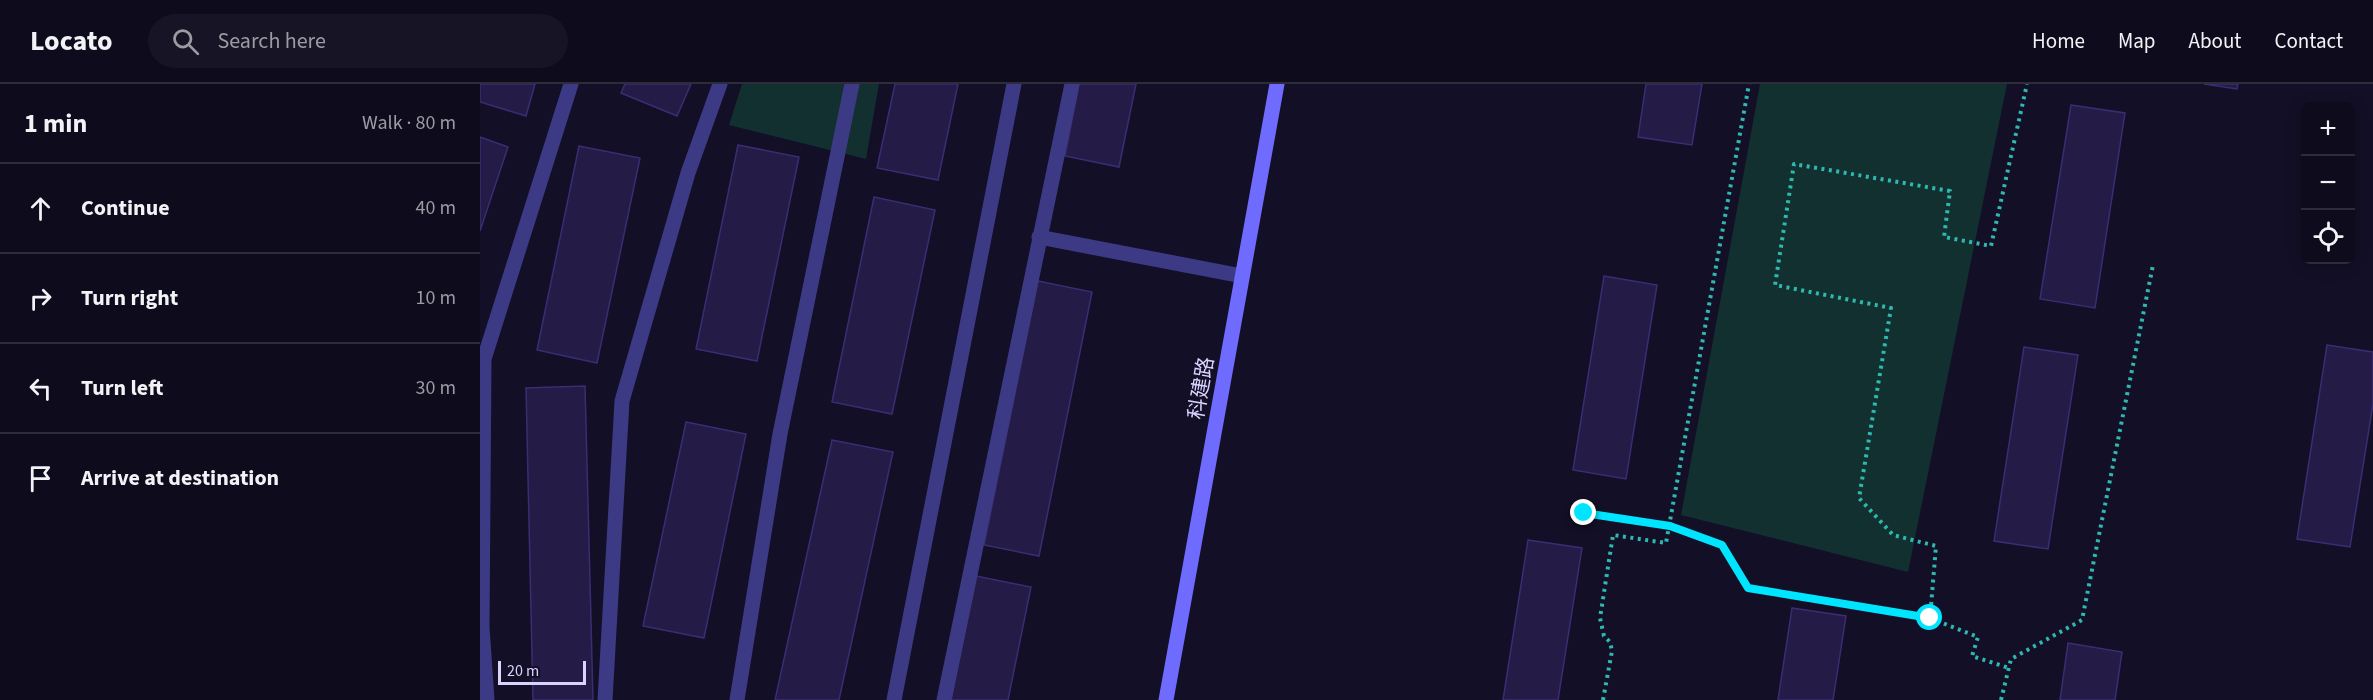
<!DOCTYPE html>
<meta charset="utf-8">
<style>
:root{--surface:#0e0b1c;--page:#171425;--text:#f1f3f6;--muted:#9b9ba3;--line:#2e2b3b}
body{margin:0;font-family:"Source Sans 3","Noto Sans SC",sans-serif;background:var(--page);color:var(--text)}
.controls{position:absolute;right:18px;top:18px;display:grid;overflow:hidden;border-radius:9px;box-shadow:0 3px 15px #0003}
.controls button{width:54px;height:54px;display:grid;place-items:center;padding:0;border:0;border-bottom:2px solid var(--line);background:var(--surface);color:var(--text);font:30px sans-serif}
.scale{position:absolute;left:18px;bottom:15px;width:88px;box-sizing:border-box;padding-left:6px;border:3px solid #d9d4ff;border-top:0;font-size:16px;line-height:21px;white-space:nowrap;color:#d9d4ff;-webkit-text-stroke:4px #130f26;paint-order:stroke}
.stop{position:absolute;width:18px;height:18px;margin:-14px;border:4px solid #00e5ff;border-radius:50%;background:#fff}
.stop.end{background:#00e5ff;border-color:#fff;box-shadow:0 2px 6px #0008}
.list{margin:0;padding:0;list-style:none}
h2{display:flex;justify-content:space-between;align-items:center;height:78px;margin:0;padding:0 24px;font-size:26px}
h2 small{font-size:20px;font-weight:400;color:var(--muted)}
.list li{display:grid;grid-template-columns:39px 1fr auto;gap:18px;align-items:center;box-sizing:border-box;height:90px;padding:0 24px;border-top:2px solid var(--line)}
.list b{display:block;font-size:22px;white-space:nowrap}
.list em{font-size:20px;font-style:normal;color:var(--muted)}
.icon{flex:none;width:33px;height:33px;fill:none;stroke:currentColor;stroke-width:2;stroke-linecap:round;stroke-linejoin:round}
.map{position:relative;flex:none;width:1893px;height:616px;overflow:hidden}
header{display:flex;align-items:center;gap:36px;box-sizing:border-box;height:84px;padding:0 30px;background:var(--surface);border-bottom:2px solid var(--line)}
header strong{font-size:28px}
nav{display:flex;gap:33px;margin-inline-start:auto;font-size:21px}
.search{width:420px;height:54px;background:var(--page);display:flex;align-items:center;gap:15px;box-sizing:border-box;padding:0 21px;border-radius:33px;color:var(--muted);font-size:22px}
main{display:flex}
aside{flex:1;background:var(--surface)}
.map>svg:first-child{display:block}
.green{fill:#12302f}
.building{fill:#241b47;stroke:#3b2d73;stroke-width:1.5}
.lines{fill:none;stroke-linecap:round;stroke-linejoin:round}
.path{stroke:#2fb8b0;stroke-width:4;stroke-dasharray:3 4.5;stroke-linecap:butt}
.minor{stroke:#3d3a85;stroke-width:15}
.secondary{stroke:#6f6bff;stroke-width:15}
.route{stroke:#00e5ff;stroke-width:8}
.labels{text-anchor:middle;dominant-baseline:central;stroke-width:5;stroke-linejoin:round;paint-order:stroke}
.street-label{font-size:21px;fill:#d9d4ff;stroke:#130f26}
</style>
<header>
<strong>Locato</strong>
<div class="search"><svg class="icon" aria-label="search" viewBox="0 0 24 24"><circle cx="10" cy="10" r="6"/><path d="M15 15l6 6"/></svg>Search here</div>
<nav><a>Home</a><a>Map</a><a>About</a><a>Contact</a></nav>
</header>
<main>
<aside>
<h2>1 min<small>Walk · 80 m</small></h2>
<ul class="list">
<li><svg class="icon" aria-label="ahead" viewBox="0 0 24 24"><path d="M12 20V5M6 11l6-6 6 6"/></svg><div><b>Continue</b></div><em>40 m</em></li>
<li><svg class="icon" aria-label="right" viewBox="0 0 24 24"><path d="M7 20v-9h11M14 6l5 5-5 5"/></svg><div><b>Turn right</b></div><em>10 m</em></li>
<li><svg class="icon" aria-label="left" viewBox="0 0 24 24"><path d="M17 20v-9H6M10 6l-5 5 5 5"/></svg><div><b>Turn left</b></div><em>30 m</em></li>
<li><svg class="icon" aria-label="arrive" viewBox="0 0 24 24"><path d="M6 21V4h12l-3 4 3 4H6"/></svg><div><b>Arrive at destination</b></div></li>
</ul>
</aside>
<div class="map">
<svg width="1893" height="616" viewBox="0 0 1893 616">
<rect width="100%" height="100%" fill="#130f26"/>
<g class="green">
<path d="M262,0H399L386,75L249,41Z"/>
<path d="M1280,0H1527L1428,488L1201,431Z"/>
</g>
<g class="building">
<path d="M0,0H55L46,32L0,18Z"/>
<path d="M145,0H211L197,32L141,9Z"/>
<path d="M415,0H478L458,96L397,84Z"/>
<path d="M599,0H656L639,83L585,72Z"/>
<path d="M1166,0H1222L1212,61L1158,53Z"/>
<path d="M1724,0H1758L1757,5Z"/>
<path d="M1591,21L1645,29L1615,224L1560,215Z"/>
<path d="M0,53L28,63L0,147Z"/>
<path d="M258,61L319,73L277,277L216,265Z"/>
<path d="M99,62L160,74L117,279L57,266Z"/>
<path d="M394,113L455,126L412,330L352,318Z"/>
<path d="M1124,192L1177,201L1146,395L1093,386Z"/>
<path d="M558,197L612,208L559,472L504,461Z"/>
<path d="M1847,261L1893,268V320L1870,463L1817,455Z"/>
<path d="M1544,263L1598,271L1568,465L1514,457Z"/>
<path d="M105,302L113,616H53L46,304Z"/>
<path d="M206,338L266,350L224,554L163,542Z"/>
<path d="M352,356L413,368L359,616H295Z"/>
<path d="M1048,456L1102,464L1078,616H1023Z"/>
<path d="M496,492L551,503L528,616H471Z"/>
<path d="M1312,524L1366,532L1353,616H1298Z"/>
<path d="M1588,559L1642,568L1635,616H1580Z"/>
</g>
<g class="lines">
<g class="path">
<path d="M1104,429L1190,443L1242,461L1268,504L1450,534L1456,462L1413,451L1379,414L1411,224L1295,201L1314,80L1470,107L1464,153L1511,162L1547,0"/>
<path d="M1450,534L1498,553L1492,572L1529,584"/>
<path d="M1123,616L1132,567L1130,558L1124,552L1120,534L1133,451L1186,459L1269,0"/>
<path d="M1521,616L1531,575L1602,536L1673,181"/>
</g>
<g class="minor">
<path d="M559,153L762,192"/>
<path d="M7,616L2,543L4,275L91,0"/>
<path d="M125,616L142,317L208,89L240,0"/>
<path d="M257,616L300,350L372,0"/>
<path d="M414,616L534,0"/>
<path d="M464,616L592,0"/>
</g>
<path class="secondary" d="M686,616L797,0"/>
</g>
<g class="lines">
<path class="route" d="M1104,429L1190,442L1242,461L1268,504L1450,534"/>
</g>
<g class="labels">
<g class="street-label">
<text transform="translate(721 304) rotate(-80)">科建路</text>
</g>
</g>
</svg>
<div class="controls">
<button>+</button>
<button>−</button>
<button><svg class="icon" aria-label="locate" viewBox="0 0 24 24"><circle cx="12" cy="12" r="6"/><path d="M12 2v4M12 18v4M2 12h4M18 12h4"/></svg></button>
</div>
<div class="scale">20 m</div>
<div class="stop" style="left:1450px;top:534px"></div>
<div class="stop end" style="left:1104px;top:429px"></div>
</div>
</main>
